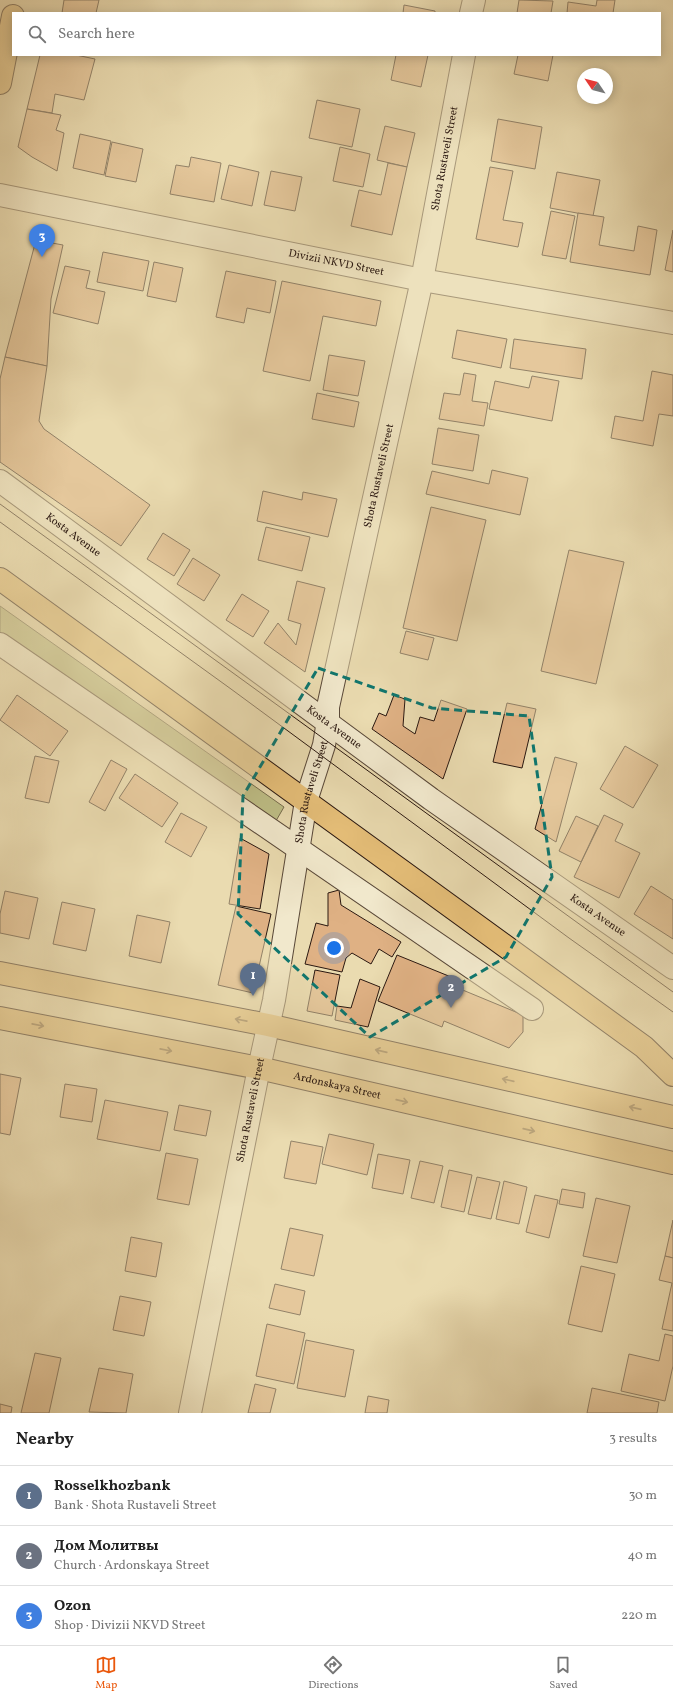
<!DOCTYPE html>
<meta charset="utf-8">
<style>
:root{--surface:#fff;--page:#f6f6f6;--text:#222;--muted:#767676;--line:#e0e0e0;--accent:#ea580c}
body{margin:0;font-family:Vollkorn,serif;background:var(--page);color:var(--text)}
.compass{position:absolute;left:577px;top:68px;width:36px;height:36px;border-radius:50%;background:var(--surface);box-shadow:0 2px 10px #0003;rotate:305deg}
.you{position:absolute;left:334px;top:948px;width:14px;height:14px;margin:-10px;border:3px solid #fff;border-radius:50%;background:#1a73e8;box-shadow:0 0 0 6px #1a73e833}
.badge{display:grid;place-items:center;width:26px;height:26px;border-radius:50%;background:var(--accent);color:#fff;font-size:13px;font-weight:700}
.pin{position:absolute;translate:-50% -33px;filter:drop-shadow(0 1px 2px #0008)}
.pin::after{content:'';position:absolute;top:21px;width:14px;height:12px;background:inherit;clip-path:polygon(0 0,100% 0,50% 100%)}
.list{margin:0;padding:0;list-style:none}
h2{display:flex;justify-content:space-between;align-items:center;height:52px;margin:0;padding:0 16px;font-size:17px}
h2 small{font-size:13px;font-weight:400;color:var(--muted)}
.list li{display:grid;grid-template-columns:26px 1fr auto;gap:12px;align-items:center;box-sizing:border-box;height:60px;padding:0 16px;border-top:1px solid var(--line)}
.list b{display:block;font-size:15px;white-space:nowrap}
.list p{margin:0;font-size:13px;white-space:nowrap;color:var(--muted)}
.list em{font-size:13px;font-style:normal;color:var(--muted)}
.icon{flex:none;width:22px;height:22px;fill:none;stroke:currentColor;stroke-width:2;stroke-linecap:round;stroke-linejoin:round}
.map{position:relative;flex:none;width:673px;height:1413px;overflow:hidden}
.search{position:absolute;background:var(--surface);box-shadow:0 2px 10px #0003;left:12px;right:12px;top:12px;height:44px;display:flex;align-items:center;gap:10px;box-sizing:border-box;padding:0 14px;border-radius:0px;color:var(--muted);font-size:15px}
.sheet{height:232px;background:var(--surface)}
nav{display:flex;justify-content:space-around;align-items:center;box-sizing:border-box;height:56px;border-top:1px solid var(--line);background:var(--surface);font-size:11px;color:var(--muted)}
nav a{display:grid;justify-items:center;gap:2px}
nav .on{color:var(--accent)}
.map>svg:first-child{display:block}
.green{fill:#bebe86;stroke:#746b4c}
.building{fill:#dfb184;stroke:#2a1811}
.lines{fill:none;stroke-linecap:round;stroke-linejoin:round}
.minor-casing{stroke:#5a4939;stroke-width:24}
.major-casing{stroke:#2a1811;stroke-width:24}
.minor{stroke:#f1e8cc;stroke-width:22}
.major{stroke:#e5be78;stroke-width:22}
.tram{stroke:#2a1811;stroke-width:1}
.oneway{stroke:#886b44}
.marked{fill:none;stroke:#0f766e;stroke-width:3;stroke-dasharray:8 5;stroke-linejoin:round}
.labels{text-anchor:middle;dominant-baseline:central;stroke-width:3;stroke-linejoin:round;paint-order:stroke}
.street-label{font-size:11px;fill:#2a1811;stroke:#f1e8cc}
</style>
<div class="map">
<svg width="673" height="1413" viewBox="0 0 673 1413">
<rect width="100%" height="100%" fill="#eadbb0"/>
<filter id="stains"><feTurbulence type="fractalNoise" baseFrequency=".005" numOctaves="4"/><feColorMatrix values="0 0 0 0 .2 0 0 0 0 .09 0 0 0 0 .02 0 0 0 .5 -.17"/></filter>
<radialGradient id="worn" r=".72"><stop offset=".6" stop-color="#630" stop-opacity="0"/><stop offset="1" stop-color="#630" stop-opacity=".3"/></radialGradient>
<path class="green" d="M0,606L284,807L273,826L0,634Z"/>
<g class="building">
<path d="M64,0H99L96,13H62Z"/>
<path d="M519,0L553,1L551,13H517Z"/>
<path d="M597,0H615L613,13H567L568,2L596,6Z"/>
<path d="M404,5L435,11V13H403Z"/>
<path d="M40,55H76L95,59L84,100L55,94L52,113L27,109Z"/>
<path d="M396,55H428L421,87L391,80Z"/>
<path d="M518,55H553L548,81L514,74Z"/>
<path d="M317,100L360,109L352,147L309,138Z"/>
<path d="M27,109L61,115L56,130L64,133L57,171L32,157L18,147Z"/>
<path d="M498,119L542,127L535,169L491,161Z"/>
<path d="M385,126L415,133L407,167L377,160Z"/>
<path d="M80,134L111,141L104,175L73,168Z"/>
<path d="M112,142L143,149L136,182L105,176Z"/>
<path d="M340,147L370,154L363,187L333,181Z"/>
<path d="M191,157L221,163L214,202L170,194L176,165L189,167Z"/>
<path d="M388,163L407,167L392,235L351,226L359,190L381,195Z"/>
<path d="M229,165L259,172L252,206L221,199Z"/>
<path d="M490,167L513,171L503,220L523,223L518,247L476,239Z"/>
<path d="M271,171L302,177L295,211L264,205Z"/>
<path d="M557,172L600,180L593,216L550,208Z"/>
<path d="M551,211L575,216L566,259L542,255Z"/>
<path d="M578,213L604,217L599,245L634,251L638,226L657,230L650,275L570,262Z"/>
<path d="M673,230V272L665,270Z"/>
<path d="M36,240L63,245L51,299L47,366L5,357Z"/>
<path d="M103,252L149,261L143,291L97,282Z"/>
<path d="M154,262L183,268L176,302L147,296Z"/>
<path d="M65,266L90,271L86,288L105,292L98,324L53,313Z"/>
<path d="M226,271L276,281L270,313L247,308L244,323L216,317Z"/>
<path d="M282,281L381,301L376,326L323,316L310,381L263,371Z"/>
<path d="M457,330L507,339L501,368L452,358Z"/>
<path d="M514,339L586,349L582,379L510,368Z"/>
<path d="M329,355L365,361L358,396L323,390Z"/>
<path d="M5,357L47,366L39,421L44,429L150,505L121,546L0,462V379Z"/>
<path d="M652,371L673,375V416L659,414L653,446L611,438L615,416L643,421Z"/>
<path d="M464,373L476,375L472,401L488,403L484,426L439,419L444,393L460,395Z"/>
<path d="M532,376L559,381L552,421L489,409L495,381L529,388Z"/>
<path d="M317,393L359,402L354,427L312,419Z"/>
<path d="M438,428L479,435L473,471L432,464Z"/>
<path d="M492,470L528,478L520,515L426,494L432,471L489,484Z"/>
<path d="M263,491L302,500L303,492L337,499L328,537L257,521Z"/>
<path d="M431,507L486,520L457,641L403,628Z"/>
<path d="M266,527L310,537L302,571L258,560Z"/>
<path d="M163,533L190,550L174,576L147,559Z"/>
<path d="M569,550L624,562L596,684L541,671Z"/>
<path d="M193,558L220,575L204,601L177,584Z"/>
<path d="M297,581L325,588L305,672L264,643L278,623L296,645L301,624L288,620Z"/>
<path d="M242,594L269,611L253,637L226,620Z"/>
<path d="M406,631L434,638L428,660L400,653Z"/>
<path d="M17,695L68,731L50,756L0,720Z"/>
<path d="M394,695L405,699L403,726L415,734L420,717L434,721L441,700L467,709L443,779L372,729L379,713L386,716Z"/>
<path d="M507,703L536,709L522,768L493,762Z"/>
<path d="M625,746L658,765L633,808L600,789Z"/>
<path d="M35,756L59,761L49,803L25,798Z"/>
<path d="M555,757L577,763L556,842L535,829Z"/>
<path d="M111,760L127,769L105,811L89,802Z"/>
<path d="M135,774L178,803L162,827L119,798Z"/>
<path d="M181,813L207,827L191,857L165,842Z"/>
<path d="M604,815L623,824L615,841L640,853L619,898L574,877Z"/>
<path d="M576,816L598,826L581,862L559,851Z"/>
<path d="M240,838L269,854L260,909L229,904Z"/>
<path d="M651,886L673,900V939L634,914Z"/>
<path d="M339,890L341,905L401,942L392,957L379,949L371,964L352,953L346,958L342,972L305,964L316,923L328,926V893Z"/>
<path d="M5,891L38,898L29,939L0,933V914Z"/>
<path d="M62,902L95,909L86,951L53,944Z"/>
<path d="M236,906L271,914L253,993L218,985Z"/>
<path d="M137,915L170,922L161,963L129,956Z"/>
<path d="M397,955L456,979L453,986L523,1015V1032L509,1048L444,1021L442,1027L378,1001Z"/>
<path d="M315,970L340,975L332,1016L307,1011Z"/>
<path d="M360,979L380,987L368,1027L335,1020L337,1006L351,1008Z"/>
<path d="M0,1074L21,1078L10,1135L0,1133Z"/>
<path d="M65,1084L97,1089L92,1122L60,1117Z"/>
<path d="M105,1100L168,1112L160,1151L97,1139Z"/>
<path d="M179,1105L211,1111L206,1136L174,1130Z"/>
<path d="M329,1134L374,1144L367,1175L322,1164Z"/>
<path d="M291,1141L323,1147L316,1184L284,1178Z"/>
<path d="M166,1153L198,1159L189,1205L157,1199Z"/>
<path d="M378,1154L410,1160L403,1194L372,1188Z"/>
<path d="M420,1161L443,1166L434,1203L411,1198Z"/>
<path d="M449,1170L472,1175L464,1212L441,1207Z"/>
<path d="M477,1177L500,1182L491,1219L468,1214Z"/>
<path d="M504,1181L527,1187L519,1224L496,1219Z"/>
<path d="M562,1189L585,1193L583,1208L559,1204Z"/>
<path d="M535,1195L558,1200L549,1238L526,1232Z"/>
<path d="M596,1198L630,1206L617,1263L583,1256Z"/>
<path d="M673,1220V1258L665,1256Z"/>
<path d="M290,1228L323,1235L314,1276L281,1269Z"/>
<path d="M131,1237L162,1243L156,1277L125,1271Z"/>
<path d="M665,1256L673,1258V1331L662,1329L672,1283L659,1280Z"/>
<path d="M581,1266L615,1274L602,1332L568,1324Z"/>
<path d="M275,1284L305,1291L300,1315L269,1308Z"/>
<path d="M120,1296L151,1302L144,1336L113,1330Z"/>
<path d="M267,1324L305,1333L294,1384L256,1376Z"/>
<path d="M665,1334L673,1336V1366L665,1401L621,1391L629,1354L659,1361Z"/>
<path d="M306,1340L354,1350L345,1397L297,1388Z"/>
<path d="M35,1353L61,1358L49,1413H21Z"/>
<path d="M99,1368L133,1374L126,1413L89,1412Z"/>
<path d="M255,1384L276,1389L270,1413H248Z"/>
<path d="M592,1388L659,1402L657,1413H587Z"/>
<path d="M368,1396L389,1400L387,1413H365Z"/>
<path d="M0,1404L12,1407L11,1413H0Z"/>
</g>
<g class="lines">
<g class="minor-casing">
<g id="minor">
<path d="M471,13L474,0"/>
<path id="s1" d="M0,195L422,280L673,323"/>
<path id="s2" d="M0,481L431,799L673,968"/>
<path d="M0,644L532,1009"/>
<path id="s3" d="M190,1413L259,1068L274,1000L306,801L324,745L328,721V707L422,280L464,55"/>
</g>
</g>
<g class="major-casing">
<g id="major">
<path d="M0,83L13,16"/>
<path d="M0,579L644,1047L673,1075"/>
<path d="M0,973L268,1025L673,1117"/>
<path id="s4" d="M0,1018L259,1068L673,1163"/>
</g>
</g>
<use href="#minor" class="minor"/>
<use href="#major" class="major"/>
<g class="tram">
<path d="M0,504L673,992"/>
<path d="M0,522L231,689L569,938L673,1012"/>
</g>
</g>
<defs><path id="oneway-shaft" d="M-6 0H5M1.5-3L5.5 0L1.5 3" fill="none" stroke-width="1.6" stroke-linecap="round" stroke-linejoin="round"/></defs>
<g class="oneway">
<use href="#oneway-shaft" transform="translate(241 1020) rotate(-169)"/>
<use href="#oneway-shaft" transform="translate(38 1025) rotate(11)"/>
<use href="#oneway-shaft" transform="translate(166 1050) rotate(11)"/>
<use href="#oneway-shaft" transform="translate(381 1051) rotate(-167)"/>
<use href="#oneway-shaft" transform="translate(508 1080) rotate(-167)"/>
<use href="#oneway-shaft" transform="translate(402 1101) rotate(13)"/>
<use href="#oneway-shaft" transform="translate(635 1108) rotate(-167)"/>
<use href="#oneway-shaft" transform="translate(529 1130) rotate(13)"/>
</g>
<path d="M0 0H673V1413H0ZM318,668L432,708L529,716L552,877L506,957L370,1037L238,914L243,796Z" fill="#eadbb0" fill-opacity=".55" fill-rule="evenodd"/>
<path class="marked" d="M318,668L432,708L529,716L552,877L506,957L370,1037L238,914L243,796Z"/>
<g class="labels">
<g class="street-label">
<text stroke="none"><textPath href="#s3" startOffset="1281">Shota Rustaveli Street</textPath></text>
<text stroke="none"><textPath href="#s1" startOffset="343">Divizii NKVD Street</textPath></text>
<text stroke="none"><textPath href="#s3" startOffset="957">Shota Rustaveli Street</textPath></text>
<text stroke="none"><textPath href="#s2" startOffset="91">Kosta Avenue</textPath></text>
<text stroke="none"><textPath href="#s2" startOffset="415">Kosta Avenue</textPath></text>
<text stroke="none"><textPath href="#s3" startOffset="633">Shota Rustaveli Street</textPath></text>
<text stroke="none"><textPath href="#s2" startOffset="739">Kosta Avenue</textPath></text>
<text stroke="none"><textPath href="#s4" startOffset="344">Ardonskaya Street</textPath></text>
<text stroke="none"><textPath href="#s3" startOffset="309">Shota Rustaveli Street</textPath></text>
</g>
</g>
<rect width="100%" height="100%" filter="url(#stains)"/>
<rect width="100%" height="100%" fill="url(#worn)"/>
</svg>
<svg class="compass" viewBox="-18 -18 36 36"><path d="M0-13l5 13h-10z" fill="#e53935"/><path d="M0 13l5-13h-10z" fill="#767676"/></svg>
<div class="you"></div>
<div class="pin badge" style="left:253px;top:996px;background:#5c6f8a">1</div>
<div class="pin badge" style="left:451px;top:1008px;background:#6b7280">2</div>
<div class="pin badge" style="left:42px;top:257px;background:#3f7fe0">3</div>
<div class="search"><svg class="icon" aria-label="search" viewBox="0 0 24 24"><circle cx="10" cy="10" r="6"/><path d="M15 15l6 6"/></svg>Search here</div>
</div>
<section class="sheet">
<h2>Nearby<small>3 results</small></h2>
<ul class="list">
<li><span class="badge" style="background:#5c6f8a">1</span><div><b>Rosselkhozbank</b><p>Bank · Shota Rustaveli Street</p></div><em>30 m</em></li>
<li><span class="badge" style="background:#6b7280">2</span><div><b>Дом Молитвы</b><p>Church · Ardonskaya Street</p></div><em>40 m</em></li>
<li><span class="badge" style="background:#3f7fe0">3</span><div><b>Ozon</b><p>Shop · Divizii NKVD Street</p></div><em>220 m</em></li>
</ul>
</section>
<nav>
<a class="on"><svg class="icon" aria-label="map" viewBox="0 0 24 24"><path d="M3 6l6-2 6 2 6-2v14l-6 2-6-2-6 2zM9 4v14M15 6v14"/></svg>Map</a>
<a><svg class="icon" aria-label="directions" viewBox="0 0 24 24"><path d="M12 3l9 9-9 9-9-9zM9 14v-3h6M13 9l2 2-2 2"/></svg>Directions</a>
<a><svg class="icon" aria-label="saved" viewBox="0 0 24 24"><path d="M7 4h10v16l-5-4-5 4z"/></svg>Saved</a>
</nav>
